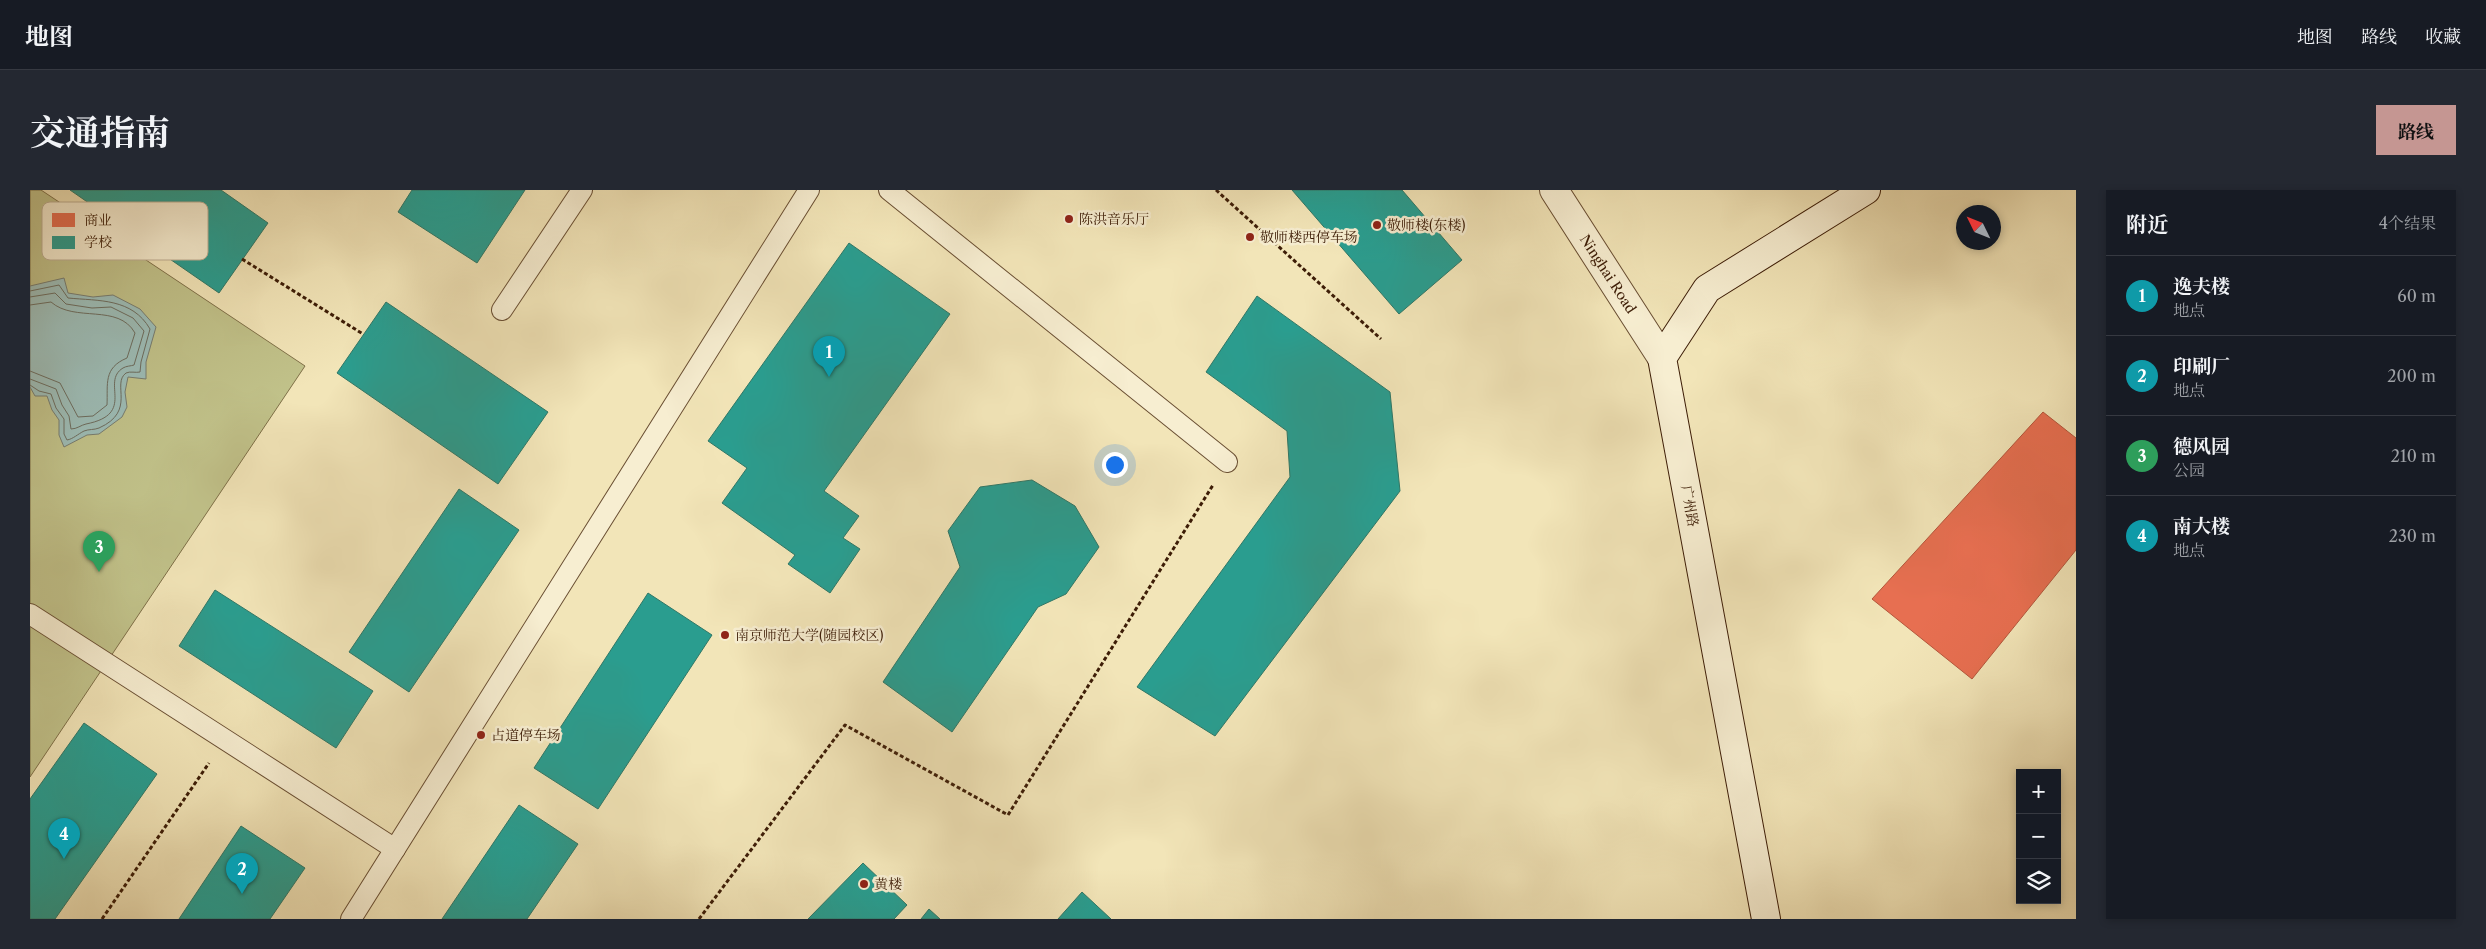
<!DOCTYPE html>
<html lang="zh">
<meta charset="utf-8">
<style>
:root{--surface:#171b24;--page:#242831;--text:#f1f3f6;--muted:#9ea1a6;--line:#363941;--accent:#c59692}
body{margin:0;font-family:"Libre Caslon Text","Noto Serif SC",serif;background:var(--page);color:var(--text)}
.controls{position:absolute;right:15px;bottom:15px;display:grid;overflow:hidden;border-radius:0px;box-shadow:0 2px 8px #0003}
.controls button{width:45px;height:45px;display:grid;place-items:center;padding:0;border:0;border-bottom:1px solid var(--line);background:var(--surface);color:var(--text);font:25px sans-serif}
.compass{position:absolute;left:1926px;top:15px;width:45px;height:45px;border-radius:50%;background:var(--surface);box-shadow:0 2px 8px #0003;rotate:313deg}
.you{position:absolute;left:1084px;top:274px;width:18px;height:18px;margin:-12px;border:4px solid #fff;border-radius:50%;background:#1a73e8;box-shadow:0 0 0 8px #1a73e833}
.badge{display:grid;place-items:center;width:32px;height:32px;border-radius:50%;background:var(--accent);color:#fff;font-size:16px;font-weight:700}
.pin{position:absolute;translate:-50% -41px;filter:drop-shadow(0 1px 2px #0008)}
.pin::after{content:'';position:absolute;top:26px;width:18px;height:15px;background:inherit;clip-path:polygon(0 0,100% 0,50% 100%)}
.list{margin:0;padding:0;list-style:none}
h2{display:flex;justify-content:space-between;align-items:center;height:65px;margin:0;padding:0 20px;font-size:21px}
h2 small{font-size:16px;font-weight:400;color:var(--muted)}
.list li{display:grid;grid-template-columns:32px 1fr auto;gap:15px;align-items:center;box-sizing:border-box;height:80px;padding:0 20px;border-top:1px solid var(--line)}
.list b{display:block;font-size:19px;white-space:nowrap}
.list p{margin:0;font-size:16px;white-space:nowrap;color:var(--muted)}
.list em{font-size:16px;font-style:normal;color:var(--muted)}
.icon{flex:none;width:28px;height:28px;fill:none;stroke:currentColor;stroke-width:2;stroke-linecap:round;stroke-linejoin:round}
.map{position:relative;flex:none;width:2046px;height:729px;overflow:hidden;border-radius:0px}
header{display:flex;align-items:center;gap:30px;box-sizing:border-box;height:70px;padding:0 25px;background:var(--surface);border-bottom:1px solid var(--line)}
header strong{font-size:24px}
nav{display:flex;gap:28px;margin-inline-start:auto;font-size:18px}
.intro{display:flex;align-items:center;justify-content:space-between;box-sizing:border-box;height:120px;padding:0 30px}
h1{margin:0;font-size:35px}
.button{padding:12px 22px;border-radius:0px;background:var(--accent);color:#111;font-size:18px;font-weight:700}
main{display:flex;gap:30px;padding:0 30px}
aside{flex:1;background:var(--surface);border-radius:0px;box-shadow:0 2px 8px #0003}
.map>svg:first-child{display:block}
.green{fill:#c1c28a;stroke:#7f7048}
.water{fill:#9dbdb7;stroke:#777d71}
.shops{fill:#e76f51;stroke:#b4563b}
.schools{fill:#2a9d8f;stroke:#307766}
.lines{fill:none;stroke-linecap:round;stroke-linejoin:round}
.shore{stroke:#6d6d5f;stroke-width:1}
.service-casing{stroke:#6a4f33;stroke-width:22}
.tertiary-casing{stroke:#6a4f33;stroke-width:30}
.secondary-casing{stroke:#3d1d07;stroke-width:30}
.path{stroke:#3d1d07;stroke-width:3;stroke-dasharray:4 2.5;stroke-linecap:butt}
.service{stroke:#f7eed1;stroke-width:20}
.tertiary{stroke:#f7eed1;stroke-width:28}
.secondary{stroke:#f7eed1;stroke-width:28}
.poi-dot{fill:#8f2418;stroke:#f7eed1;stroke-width:2}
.labels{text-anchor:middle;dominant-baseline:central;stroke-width:5;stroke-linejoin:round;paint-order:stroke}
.poi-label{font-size:14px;fill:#3d1d07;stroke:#f7eed1;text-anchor:start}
.street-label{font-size:14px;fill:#3d1d07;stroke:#f7eed1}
.key{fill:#f7eed1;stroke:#bfaf94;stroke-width:1}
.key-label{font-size:14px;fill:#3d1d07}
</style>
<header>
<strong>地图</strong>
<nav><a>地图</a><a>路线</a><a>收藏</a></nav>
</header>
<div class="intro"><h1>交通指南</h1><a class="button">路线</a></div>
<main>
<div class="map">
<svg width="2046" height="729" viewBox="0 0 2046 729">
<rect width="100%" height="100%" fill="#f2e5b8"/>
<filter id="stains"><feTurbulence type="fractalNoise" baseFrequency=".004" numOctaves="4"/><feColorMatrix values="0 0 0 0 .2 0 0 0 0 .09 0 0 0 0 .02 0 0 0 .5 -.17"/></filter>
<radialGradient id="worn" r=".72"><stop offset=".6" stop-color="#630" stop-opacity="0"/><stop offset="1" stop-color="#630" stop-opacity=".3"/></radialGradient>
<path class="green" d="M0,0H11L275,176L0,587Z"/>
<path class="water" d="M34,88L38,103L63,107L83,105L110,119L126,137L116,172V189L98,187L95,202L97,217L92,227L69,244L57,245L34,257L29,245V230L22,220L17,206H5L0,197V96Z"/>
<path class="shops" d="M2013,222L2046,248V360L1942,489L1842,409Z"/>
<g class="schools">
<path d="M40,0H191L238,33L189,103Z"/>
<path d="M382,0H495L447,73L368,22Z"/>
<path d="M1262,0H1372L1432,70L1369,124Z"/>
<path d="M819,53L920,124L794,301L829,326L813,348L830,359L800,403L758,374L765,365L692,313L717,278L678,251Z"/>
<path d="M1227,106L1360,202L1370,301L1185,546L1107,497L1260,287L1257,241L1176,182Z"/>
<path d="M356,112L518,222L468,294L307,183Z"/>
<path d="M1002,290L1045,316L1069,357L1036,404L1008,417L922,542L853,492L930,377L918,341L950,297Z"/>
<path d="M429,299L489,340L379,502L319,462Z"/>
<path d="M185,400L343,501L306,558L149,456Z"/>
<path d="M618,403L682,445L568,619L504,578Z"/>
<path d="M54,533L127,584L25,729H0V609Z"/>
<path d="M489,615L548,654L497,729H412Z"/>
<path d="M211,636L275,678L240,729H149Z"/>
<path d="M833,673L877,715L864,729H778Z"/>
<path d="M1052,702L1081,729H1028Z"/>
<path d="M899,719L910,729H891Z"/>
</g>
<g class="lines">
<g class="shore">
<path d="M0,101L29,95L38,108C69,111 102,108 120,139L111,172L110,182C106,183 100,181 96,183C81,194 107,221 69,238C64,240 59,239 54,241C48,244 43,249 37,250L34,244V229L26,218L21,204L9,201L0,195"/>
<path d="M0,107L25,103L36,114L62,118L81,117L103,128L114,141L104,175C101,176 96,176 93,178C70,192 107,224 56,234C51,235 47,239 41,239L39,226L32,215L26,199L0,189"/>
<path d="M0,115L21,112C45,133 88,113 105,143L97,168C73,178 78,194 77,215L63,226L48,227L30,193L0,181"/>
</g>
<g class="service-casing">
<g id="service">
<path d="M859,0L1197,272"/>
<path d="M472,120L552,0"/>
<path d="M0,424L365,659"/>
<path d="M321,729L779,0"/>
</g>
</g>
<g class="tertiary-casing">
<path id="tertiary" d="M1524,0L1632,168"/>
</g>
<g class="secondary-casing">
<path id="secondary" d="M1736,729L1632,168L1677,99L1836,0"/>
</g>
<g class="path">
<path d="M1186,0L1351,149"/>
<path d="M212,69L333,144"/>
<path d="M72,729L179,573"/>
<path d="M669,729L815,535L978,625L1183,295"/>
</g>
<use href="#service" class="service"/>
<use href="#tertiary" class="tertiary"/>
<use href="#secondary" class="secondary"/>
</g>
<g class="poi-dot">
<circle cx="1039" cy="29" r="5"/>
<circle cx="1347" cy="35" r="5"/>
<circle cx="1220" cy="47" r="5"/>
<circle cx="695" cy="445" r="5"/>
<circle cx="451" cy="545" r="5"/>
<circle cx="834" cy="694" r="5"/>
</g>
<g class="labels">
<g class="poi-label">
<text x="1049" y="29">陈洪音乐厅</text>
<text x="1357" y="35">敬师楼(东楼)</text>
<text x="1230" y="47">敬师楼西停车场</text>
<text x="705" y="445">南京师范大学(随园校区)</text>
<text x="461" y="545">占道停车场</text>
<text x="844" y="694">黄楼</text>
</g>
<g class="street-label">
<text transform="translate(1578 84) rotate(57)">Ninghai Road</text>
<text transform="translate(1660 316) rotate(80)">广州路</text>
</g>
</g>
<rect x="12" y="12" width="166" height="58" rx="8" class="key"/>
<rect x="22" y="23" width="23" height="14" fill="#e76f51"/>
<rect x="22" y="46" width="23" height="13" fill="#2a9d8f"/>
<g class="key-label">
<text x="54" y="35">商业</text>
<text x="54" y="57">学校</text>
</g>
<rect width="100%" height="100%" filter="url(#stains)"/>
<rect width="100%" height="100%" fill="url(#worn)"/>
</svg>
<div class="controls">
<button>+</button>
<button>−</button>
<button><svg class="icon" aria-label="layers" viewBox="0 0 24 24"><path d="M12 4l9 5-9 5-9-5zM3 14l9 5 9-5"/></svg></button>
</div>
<svg class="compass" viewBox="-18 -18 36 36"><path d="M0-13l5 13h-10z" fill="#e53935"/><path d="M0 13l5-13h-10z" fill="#9ea1a6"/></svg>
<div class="you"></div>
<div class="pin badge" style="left:799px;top:187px;background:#0f9aa8">1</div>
<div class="pin badge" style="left:212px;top:704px;background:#0f9aa8">2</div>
<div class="pin badge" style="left:69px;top:382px;background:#2e9e5b">3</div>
<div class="pin badge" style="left:34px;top:669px;background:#0f9aa8">4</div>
</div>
<aside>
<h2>附近<small>4个结果</small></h2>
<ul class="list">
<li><span class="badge" style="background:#0f9aa8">1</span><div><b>逸夫楼</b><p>地点</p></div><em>60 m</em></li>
<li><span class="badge" style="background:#0f9aa8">2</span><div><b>印刷厂</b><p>地点</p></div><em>200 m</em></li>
<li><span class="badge" style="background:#2e9e5b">3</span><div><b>德风园</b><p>公园</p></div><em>210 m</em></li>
<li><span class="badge" style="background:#0f9aa8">4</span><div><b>南大楼</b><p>地点</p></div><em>230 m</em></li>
</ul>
</aside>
</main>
